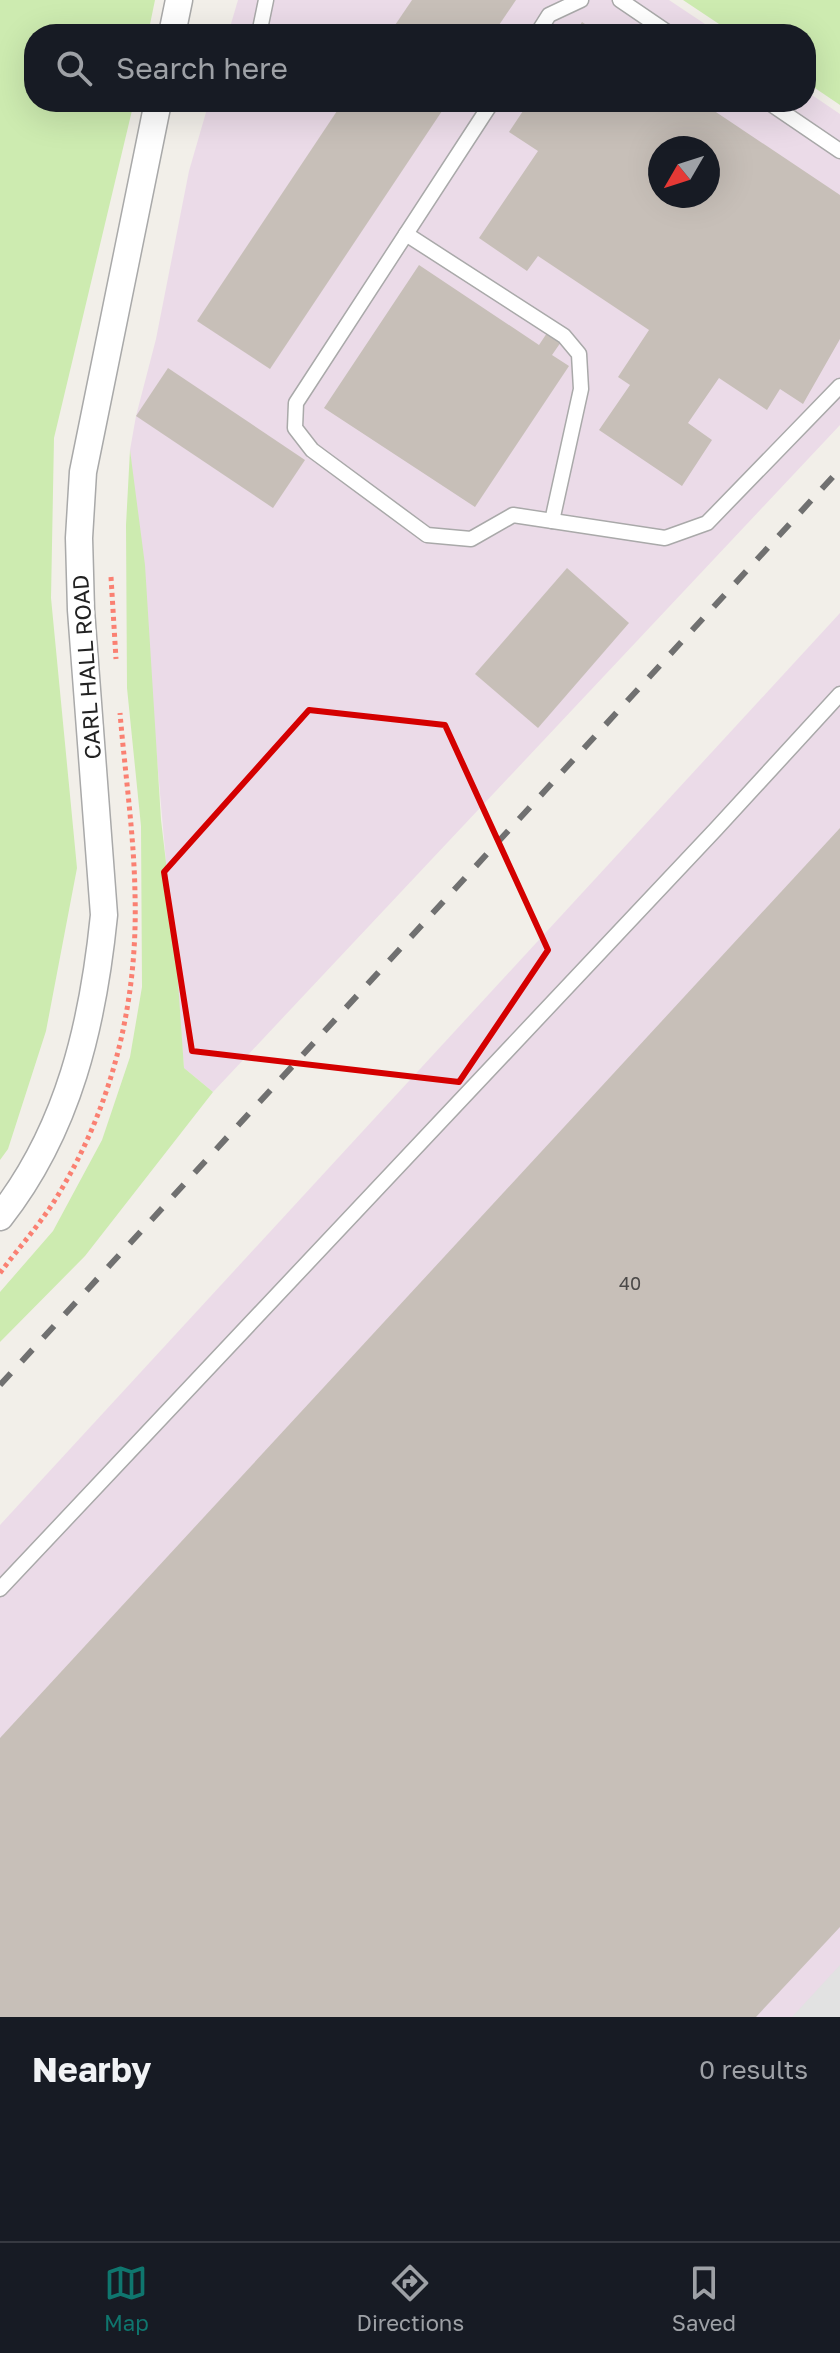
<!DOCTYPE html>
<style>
:root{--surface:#171b24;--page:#20242c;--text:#f1f3f6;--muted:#9ea1a6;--line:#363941;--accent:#0f766e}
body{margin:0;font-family:"Golos Text",sans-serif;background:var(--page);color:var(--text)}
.compass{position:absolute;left:648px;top:136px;width:72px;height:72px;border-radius:50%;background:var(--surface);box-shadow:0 8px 32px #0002;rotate:231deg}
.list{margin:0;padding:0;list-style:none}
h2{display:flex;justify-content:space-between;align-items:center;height:104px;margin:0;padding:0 32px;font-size:34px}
h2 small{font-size:26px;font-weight:400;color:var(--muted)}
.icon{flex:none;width:44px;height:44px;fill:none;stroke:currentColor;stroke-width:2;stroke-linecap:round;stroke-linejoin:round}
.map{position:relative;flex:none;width:840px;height:2017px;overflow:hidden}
.search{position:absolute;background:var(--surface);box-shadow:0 8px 32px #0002;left:24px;right:24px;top:24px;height:88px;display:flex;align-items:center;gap:20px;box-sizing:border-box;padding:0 28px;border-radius:32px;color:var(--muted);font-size:30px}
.sheet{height:224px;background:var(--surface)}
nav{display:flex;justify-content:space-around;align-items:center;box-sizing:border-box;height:112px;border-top:2px solid var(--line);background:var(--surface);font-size:22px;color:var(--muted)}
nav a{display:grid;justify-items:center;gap:4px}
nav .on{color:var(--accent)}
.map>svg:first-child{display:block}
.industrial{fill:#ebdbe8;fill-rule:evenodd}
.grass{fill:#cdebb0}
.parking{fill:#e2e2e2}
.building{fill:#c7bfb8;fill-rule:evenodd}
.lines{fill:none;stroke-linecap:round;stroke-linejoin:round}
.lane-casing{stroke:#a9a9a9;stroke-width:17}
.street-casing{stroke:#a9a9a9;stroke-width:29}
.path{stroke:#fa8072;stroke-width:5;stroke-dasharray:4 4;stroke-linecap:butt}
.lane{stroke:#fff;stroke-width:14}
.street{stroke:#fff;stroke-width:26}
.rail{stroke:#707070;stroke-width:6;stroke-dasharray:16 16;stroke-linecap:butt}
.marked{fill:none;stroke:#d40000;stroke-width:6;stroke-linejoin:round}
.labels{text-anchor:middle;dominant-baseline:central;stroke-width:7;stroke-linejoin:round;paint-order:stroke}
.number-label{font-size:18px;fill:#4b4948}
.street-label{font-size:22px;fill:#222;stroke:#fff}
</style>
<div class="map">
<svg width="840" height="2017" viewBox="0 0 840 2017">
<rect width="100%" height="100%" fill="#f2efe9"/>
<g class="industrial">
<path d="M238,0H669L720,34H228Z"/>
<path d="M806,91L840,114V425L213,1092L184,1068L130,450L136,416L156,339L189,171L209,102H806ZM660,148H708V196H660Z"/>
<path d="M840,613V2017H0V1525Z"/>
</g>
<g class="grass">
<path d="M0,0H155L148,34H34V102H134L54,438L51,598L77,868L46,1031L8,1149L0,1160Z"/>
<path d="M683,0H840V105L806,82V34H734Z"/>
<path d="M130,450L145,565L161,820L175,939L184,1068L213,1092L85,1256L0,1342V1292L53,1231L102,1140L130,1057L142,987L141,826L127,688L126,525Z"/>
</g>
<path class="parking" d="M840,1965V2017H792Z"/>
<g class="building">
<path d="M412,0H516L493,34H389Z"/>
<path d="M582,22L600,34H574Z"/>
<path d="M343,102H448L270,369L197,321Z"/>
<path d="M529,102H701L840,195V339L803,404L780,389L767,410L719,378L688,423L712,440L682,486L599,430L630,385L618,377L649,330L538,256L527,271L479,238L538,151L509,132ZM660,148H708V196H660Z"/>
<path d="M419,265L539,345L547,333L561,342L552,355L569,366L475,507L324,408Z"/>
<path d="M168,368L305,460L273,508L136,416Z"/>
<path d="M567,568L629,623L538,728L475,674Z"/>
<path d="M840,828V1927L756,2017H0V1738Z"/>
</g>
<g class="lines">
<g class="lane-casing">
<g id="lane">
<path d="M620,0L670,34"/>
<path d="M259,34L266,0"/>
<path d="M537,34L549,15L581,0"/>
<path d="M492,102L296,403L295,428L312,450L427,535L471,539L513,515L665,538L707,523L840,386"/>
<path d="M768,102L840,151"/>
<path d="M406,234L564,336L579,354L581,389L552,521"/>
<path d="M0,1589L716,829L840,694"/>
</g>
</g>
<g class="street-casing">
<g id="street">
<path d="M172,34L179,0"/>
<path d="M0,1217C69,1129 93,1024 104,915L81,610L79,538L83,472L158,102"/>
</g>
</g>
<g class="path">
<path d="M111,577L116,659"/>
<path d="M0,1273C20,1246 44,1220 61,1190C114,1101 138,998 135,894C134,834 125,773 120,713"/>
</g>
<use href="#lane" class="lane"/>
<use href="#street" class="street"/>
<path class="rail" d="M0,1385L840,469"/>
</g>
<path class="marked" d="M309,710L445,725L548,950L459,1082L192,1051L164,872Z"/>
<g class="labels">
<g class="number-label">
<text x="630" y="1283">40</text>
</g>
<g class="street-label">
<text transform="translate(86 667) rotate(-94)">CARL HALL ROAD</text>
</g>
</g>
</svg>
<svg class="compass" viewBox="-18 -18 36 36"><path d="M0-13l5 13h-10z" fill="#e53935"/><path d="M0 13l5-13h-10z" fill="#9ea1a6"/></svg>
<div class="search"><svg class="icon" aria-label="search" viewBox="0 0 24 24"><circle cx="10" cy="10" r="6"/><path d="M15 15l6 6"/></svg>Search here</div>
</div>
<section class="sheet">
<h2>Nearby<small>0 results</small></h2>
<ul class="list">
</ul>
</section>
<nav>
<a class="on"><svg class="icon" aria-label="map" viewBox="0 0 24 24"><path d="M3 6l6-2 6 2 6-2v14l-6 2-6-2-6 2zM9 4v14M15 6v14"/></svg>Map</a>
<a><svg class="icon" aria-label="directions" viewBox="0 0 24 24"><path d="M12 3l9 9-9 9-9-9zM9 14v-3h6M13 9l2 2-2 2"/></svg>Directions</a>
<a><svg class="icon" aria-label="saved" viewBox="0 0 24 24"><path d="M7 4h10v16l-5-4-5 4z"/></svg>Saved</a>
</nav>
